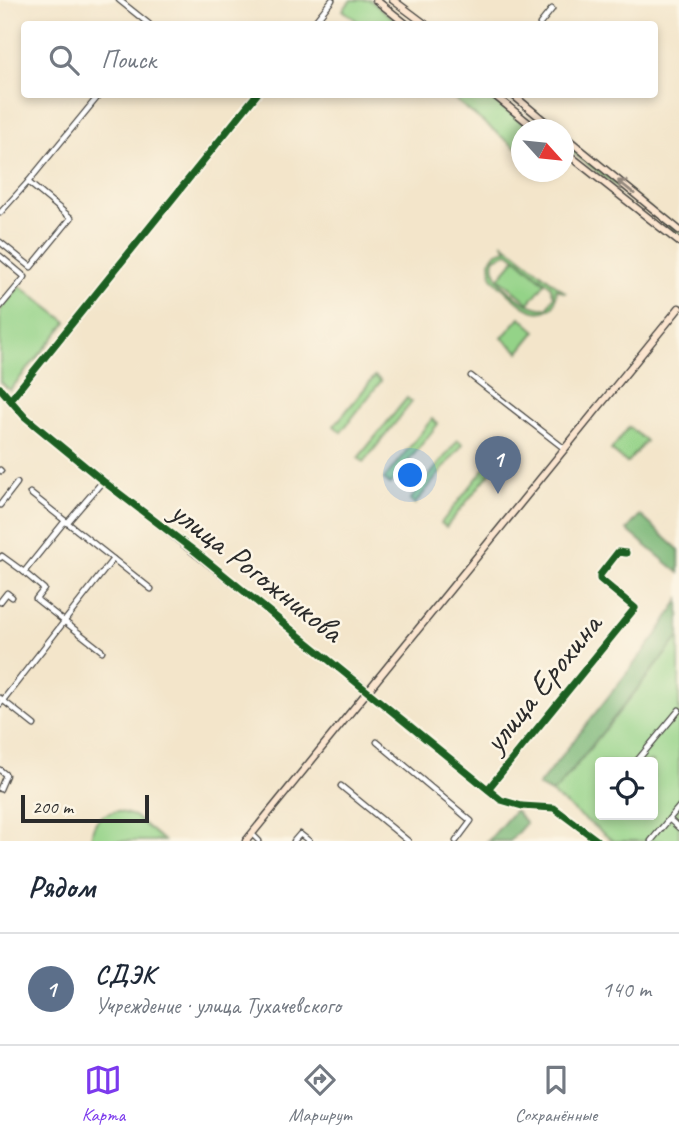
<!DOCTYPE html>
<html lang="ru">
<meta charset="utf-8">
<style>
:root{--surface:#fff;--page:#f2f2f3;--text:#1f2937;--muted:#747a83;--line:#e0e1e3;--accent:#7c3aed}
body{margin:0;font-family:Caveat,sans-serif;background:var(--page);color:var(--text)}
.controls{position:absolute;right:21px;bottom:21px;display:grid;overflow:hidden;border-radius:7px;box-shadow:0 4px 10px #0003}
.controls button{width:63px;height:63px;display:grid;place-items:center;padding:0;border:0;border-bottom:2px solid var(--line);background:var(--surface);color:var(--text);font:35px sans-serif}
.compass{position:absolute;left:511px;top:119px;width:63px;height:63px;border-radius:50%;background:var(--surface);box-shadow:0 4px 10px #0003;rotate:117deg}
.scale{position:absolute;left:21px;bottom:18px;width:128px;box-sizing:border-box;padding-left:7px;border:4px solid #2b2b2b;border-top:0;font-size:19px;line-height:24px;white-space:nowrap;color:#2b2b2b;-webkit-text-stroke:5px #fcf5e5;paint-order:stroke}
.you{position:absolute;left:411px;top:476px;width:24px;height:24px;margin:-18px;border:5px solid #fff;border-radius:50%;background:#1a73e8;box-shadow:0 0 0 10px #1a73e833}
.badge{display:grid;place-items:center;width:46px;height:46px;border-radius:50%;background:var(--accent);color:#fff;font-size:23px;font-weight:700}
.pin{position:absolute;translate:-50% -58px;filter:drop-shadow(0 2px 4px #0008)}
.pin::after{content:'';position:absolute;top:37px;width:24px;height:21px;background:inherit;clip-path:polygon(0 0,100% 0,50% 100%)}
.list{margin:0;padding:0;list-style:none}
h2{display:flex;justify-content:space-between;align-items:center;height:91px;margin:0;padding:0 28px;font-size:30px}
h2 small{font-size:23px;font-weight:400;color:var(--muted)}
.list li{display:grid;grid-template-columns:46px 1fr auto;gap:21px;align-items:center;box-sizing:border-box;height:112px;padding:0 28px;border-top:2px solid var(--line)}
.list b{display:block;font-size:26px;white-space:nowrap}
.list p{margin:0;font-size:23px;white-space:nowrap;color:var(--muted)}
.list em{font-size:23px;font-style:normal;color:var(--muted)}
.icon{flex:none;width:38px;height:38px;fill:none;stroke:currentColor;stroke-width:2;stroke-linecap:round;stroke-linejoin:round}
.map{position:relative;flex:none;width:679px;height:841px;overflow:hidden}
.search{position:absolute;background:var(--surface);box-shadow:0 4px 10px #0003;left:21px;right:21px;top:21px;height:77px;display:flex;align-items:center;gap:18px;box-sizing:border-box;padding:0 24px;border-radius:7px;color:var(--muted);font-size:26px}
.sheet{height:203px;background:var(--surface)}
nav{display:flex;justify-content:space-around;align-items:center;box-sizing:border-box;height:98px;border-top:2px solid var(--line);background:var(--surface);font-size:19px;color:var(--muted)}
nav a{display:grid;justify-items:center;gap:4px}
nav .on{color:var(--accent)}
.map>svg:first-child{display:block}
.green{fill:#94d388;stroke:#607f5a;stroke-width:2;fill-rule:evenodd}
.forest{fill:#77b574;stroke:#517050;stroke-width:2}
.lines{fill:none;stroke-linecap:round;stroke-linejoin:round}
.minor-casing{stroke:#494743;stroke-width:7}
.tertiary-casing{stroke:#494743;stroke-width:8}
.secondary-casing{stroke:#494743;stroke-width:9}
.minor{stroke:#fff;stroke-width:4.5}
.tertiary{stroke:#fff;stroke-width:5}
.secondary{stroke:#fbe5cf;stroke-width:6}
.cycleway-casing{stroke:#fcf5e5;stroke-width:11}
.cycleway{stroke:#1b5e20;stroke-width:7}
.oneway{stroke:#93887d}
.labels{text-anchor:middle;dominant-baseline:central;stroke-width:5;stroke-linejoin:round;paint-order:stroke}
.street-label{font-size:33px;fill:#2b2b2b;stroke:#fcf5e5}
</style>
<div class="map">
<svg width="679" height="841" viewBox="0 0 679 841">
<rect width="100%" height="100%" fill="#fcf5e5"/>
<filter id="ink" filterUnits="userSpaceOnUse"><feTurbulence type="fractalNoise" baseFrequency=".0143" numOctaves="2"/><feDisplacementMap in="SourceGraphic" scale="14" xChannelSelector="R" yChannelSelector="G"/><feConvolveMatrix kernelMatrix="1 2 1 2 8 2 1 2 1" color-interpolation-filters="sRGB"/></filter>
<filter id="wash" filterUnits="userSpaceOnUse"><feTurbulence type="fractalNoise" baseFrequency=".00686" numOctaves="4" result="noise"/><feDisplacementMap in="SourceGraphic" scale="28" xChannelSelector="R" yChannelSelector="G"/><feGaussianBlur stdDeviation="1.57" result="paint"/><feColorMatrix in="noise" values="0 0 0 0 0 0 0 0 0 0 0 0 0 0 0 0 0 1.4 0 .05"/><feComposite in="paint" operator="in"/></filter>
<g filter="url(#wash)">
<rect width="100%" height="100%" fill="#f3e5ca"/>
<g class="green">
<path d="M351,0H370L400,24H361L343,10Z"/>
<path d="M449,95H487L531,129L522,130L521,141L516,148Z"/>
<path d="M564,140L679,232V235L564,146Z"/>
<path d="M502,242L566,293L556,289C557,297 556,305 549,309C530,321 505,289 492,278L490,261L497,252L507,249ZM509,252L550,285L554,296L548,307C532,315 484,278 495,258Z"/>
<path d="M516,258L545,283L529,303L499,278Z"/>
<path d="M20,286L67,322L10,390L0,382V310Z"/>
<path d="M520,317L536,331L519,352L502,338Z"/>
<path d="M375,376L381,381L341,432L334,426Z"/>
<path d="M407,398L412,402L364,462L358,458Z"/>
<path d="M432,419L438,424L390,484L384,479Z"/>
<path d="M629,427L646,441L627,463L611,450Z"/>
<path d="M458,440L463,444L415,504L410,500Z"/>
<path d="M489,463L495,467L446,527L441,523Z"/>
<path d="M679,637V841H613L551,793L563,782ZM600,762H653V815H600Z"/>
<path d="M117,811L134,816L164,841H91C92,822 99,814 117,811Z"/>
</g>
<g class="forest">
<path d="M640,515L679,550V573L627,530Z"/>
<path d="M679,600V637L557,789L551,793L538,786L656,636Z"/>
<path d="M515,810L526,823L510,841H488Z"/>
</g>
</g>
<g filter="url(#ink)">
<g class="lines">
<g class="minor-casing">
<g id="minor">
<path d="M119,0L149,24"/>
<path d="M313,24L332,0"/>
<path d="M540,24L552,9"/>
<path d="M28,182L100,94"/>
<path d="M0,213L28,182L71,218L31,267L0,242"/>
<path d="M0,256L25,277L0,307"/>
<path d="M471,376L565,449"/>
<path d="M12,398L257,94"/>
<path d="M0,470L1,471"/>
<path d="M30,493L151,589"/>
<path d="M0,505L17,483"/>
<path d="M67,523L103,481"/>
<path d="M0,558L2,556L24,572L65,521"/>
<path d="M24,572L44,589L36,599L102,651"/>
<path d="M0,602L7,593L12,597"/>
<path d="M369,691L501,800L522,806L554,808L598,841"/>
<path d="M0,698L34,725"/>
<path d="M0,704L113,559"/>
<path d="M377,742L471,821L456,841"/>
<path d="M636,762L679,710"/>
<path d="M0,770L6,775L0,789"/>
<path d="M341,786L408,841"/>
<path d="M488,789L635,608L600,579V575L618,552L626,553"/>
<path d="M669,819L679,828"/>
<path d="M252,834L259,841"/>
<path d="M294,841L300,834L309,841"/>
<path d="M651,841L679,807"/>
</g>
</g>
<g class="tertiary-casing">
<path id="tertiary" d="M0,388L24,416L103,481L369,691"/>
</g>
<g class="secondary-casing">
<g id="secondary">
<path d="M376,0L406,24"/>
<path d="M393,0L425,24"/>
<path d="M493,94L537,130"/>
<path d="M512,94L555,130"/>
<path d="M564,136L679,230"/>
<path d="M564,151L679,242"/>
<path d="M246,841L679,308"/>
</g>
</g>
<use href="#minor" class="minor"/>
<use href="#tertiary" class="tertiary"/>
<use href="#secondary" class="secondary"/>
<g class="cycleway-casing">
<g id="cycleway">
<path d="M0,388L24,416L103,481L197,553L501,800L522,806L554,808L598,841"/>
<path d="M12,398L257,94"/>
<path d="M488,789L635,608L600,579V575L618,552L626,553"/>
</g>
</g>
<use href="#cycleway" class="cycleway"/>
</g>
<defs><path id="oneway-shaft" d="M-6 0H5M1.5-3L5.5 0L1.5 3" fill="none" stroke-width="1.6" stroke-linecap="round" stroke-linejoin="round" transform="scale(1.75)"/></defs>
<use class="oneway" href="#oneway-shaft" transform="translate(626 187) rotate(-141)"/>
</g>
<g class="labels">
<g class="street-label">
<text transform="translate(257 571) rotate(38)">улица Рогожникова</text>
<text transform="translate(542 683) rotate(-51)">улица Ерохина</text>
</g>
</g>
</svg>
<div class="controls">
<button><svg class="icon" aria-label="locate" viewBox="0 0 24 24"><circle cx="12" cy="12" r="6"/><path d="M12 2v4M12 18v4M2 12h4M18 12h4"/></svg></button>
</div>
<svg class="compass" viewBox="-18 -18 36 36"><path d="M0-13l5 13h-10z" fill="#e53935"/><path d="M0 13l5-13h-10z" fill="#747a83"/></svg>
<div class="scale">200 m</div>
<div class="you"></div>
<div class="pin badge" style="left:498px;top:494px;background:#5c6f8a">1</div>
<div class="search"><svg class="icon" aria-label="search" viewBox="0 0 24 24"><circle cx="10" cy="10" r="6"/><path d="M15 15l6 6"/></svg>Поиск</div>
</div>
<section class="sheet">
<h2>Рядом<small></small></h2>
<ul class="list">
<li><span class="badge" style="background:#5c6f8a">1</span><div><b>СДЭК</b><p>Учреждение · улица Тухачевского</p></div><em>140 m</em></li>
</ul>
</section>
<nav>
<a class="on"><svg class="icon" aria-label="map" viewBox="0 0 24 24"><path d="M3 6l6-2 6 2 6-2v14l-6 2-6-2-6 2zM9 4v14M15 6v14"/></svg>Карта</a>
<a><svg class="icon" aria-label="directions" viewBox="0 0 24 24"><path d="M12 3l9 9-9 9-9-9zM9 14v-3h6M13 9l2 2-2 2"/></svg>Маршрут</a>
<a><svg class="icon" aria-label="saved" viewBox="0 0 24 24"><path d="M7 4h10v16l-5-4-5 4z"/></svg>Сохранённые</a>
</nav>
